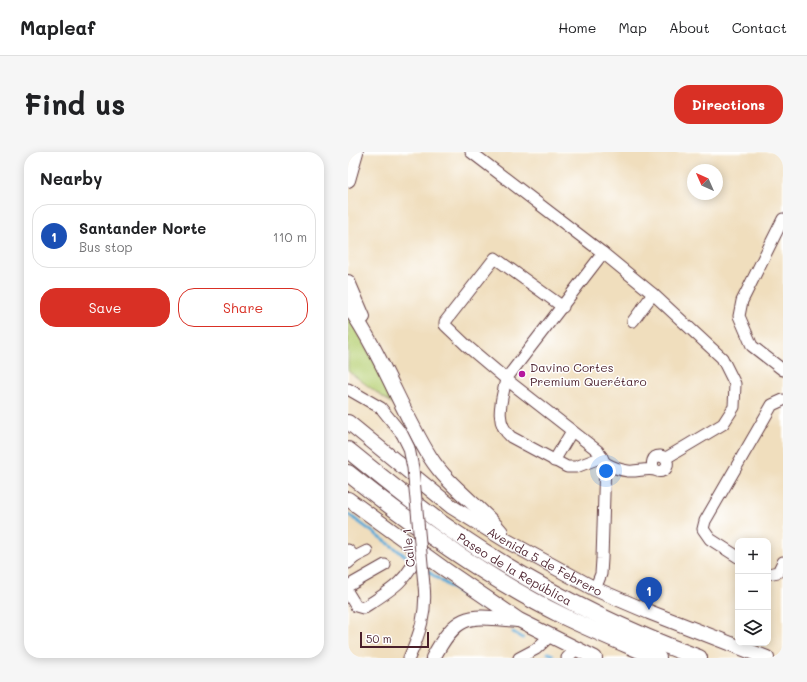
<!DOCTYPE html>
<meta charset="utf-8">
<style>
:root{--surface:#fff;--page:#f6f6f6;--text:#202124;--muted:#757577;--line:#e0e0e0;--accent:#d93025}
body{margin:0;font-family:Mali,sans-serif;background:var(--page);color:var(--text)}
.controls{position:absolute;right:12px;bottom:12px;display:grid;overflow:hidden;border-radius:8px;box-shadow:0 2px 10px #0003}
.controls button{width:36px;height:36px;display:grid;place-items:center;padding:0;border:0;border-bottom:1px solid var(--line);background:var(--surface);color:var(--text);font:20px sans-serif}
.compass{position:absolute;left:339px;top:12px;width:36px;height:36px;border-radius:50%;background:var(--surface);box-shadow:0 2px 10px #0003;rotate:315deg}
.scale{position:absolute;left:12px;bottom:10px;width:69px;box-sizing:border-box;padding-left:4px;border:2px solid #4a1f2b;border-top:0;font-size:11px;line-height:14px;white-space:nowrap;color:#4a1f2b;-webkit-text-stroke:3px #fff;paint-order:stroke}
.you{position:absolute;left:258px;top:319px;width:14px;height:14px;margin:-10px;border:3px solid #fff;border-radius:50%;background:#1a73e8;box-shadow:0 0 0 6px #1a73e833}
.badge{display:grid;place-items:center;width:26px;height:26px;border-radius:50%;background:var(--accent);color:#fff;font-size:13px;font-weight:700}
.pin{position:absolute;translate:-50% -33px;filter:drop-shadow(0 1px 2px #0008)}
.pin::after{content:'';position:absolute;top:21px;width:14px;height:12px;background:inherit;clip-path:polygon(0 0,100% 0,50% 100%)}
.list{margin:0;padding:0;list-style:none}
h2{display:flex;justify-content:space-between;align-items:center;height:52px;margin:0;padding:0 16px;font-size:17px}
h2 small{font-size:13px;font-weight:400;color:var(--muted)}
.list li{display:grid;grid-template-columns:26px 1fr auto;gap:12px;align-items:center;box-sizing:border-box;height:64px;margin:0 8px 8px;padding:0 8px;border:1px solid var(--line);border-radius:16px}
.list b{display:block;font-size:15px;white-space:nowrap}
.list p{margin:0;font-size:13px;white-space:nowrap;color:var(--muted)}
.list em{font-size:13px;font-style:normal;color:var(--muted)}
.actions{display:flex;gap:8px;padding:12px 16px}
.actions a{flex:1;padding:9px 0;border:1px solid var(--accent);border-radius:16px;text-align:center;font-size:14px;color:var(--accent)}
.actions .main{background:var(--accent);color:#fff}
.icon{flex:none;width:22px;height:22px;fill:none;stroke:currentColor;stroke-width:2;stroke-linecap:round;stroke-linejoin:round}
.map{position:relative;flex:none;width:435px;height:506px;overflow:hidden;border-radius:16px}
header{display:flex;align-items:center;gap:24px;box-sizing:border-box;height:56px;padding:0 20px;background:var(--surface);border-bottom:1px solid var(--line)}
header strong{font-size:19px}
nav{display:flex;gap:22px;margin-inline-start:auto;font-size:14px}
.intro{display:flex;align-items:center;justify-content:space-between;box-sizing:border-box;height:96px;padding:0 24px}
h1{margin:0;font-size:28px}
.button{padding:10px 18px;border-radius:16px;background:var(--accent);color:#fff;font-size:14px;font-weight:700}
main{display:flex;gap:24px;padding:0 24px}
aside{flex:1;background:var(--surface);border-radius:16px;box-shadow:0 2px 10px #0003}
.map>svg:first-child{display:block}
.green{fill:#b7d075;stroke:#807850}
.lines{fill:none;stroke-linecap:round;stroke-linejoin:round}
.stream{stroke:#5fabd8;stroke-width:3}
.minor-casing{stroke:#633c41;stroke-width:13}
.major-casing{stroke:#633c41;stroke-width:16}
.highway-casing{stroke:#633c41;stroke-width:18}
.minor{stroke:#fff;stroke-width:11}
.major{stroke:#fff;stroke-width:14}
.highway{stroke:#fff;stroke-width:16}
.minor-bridge-casing{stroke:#633c41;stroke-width:13;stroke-linecap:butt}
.minor-bridge{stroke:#fff;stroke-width:11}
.poi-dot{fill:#b5179e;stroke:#fff;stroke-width:1.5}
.labels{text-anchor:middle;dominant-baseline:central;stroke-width:3;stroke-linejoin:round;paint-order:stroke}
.poi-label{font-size:12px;fill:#4a1f2b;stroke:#fff;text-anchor:start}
.street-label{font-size:12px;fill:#4a1f2b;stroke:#fff}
</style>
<header>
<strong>Mapleaf</strong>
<nav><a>Home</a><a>Map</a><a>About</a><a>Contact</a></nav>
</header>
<div class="intro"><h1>Find us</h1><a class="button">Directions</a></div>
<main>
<aside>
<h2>Nearby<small></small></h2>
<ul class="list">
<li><span class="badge" style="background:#1a4fb4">1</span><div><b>Santander Norte</b><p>Bus stop</p></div><em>110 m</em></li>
</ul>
<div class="actions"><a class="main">Save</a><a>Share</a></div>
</aside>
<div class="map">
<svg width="435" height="506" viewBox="0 0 435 506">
<rect width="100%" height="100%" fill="#fff"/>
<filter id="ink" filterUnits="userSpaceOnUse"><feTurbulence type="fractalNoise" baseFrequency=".025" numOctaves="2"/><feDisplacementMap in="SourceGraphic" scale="8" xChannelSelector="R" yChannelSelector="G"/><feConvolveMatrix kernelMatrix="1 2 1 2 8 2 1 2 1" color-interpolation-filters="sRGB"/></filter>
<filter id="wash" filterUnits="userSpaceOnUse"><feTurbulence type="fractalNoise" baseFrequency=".012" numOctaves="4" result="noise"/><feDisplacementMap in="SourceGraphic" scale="16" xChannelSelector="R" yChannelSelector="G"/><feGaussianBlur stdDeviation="0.9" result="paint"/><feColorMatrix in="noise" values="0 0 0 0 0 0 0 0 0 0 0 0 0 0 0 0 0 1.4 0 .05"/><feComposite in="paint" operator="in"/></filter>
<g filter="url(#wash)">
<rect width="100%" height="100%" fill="#f0debd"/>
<path class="green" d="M0,162L52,258L0,219Z"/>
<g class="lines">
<g class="stream">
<path d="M0,362L63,408"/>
<path d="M78,418L132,456"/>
<path d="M165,480L175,486"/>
<path d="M200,501L205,503"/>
</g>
</g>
</g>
<g filter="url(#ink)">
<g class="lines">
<g class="minor-casing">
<g id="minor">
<path d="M123,0L255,101L158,227L250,299L257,311L254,407L253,422L247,437"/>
<path d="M435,67L394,149L391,164L404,194L435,218"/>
<path d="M255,101L305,142L285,169"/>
<path d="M305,142L374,206L387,232L386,255L375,272L318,306"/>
<path d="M215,155L147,106L97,170V173L119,194L158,227C154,248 145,269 163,285L219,315H228L254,305"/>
<path d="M0,237L33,256L54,282"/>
<path d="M206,309L224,279"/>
<path d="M257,311C264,315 272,318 280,319C289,320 298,316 306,318C309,318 311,321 314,319C322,317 321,305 312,304C304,304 303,312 306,317"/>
<path d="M0,398L7,405L0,411"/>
<path d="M7,405L19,399"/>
<path d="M390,405L362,387L355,377L357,369L424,253L435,248"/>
<path d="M420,422L430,420L435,410"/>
<path d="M0,434L37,413"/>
<path d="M0,441L8,454L15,456C40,440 62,428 70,399"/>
<path d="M61,506C72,482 79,460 76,433"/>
<path d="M171,506L188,497L202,484"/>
<path d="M219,506L228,497"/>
</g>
</g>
<g class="major-casing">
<g id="major">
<path d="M0,28L8,0"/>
<path d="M0,130L15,165"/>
<path d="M0,154C33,201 52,256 82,305C101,335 131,353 153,380"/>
<path id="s1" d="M0,270L104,355L159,389L247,437L301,460L419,506"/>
<path d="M0,347L95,416L171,468L247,506"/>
<path d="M85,506C110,459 121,464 169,468"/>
</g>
</g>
<g class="highway-casing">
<g id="highway">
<path id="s2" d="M0,298C35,326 69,355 106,380C182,432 265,474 351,506"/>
<path d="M0,321C66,374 138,426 215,464C246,479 278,492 310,506"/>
</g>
</g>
<use href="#minor" class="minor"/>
<use href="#major" class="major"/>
<use href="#highway" class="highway"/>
<g class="minor-bridge-casing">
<path id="minor-bridge" d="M54,282L61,296L65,316L76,433"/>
</g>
<use href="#minor-bridge" class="minor-bridge"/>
</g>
</g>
<circle class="poi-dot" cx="174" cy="222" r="4"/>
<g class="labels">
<g class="poi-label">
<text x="182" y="215">Davino Cortes<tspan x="182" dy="14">Premium Querétaro</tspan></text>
</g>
<g class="street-label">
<text transform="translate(60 396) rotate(-96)">Calle 1</text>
<text stroke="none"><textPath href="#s1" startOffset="242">Avenida 5 de Febrero</textPath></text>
<text stroke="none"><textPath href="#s2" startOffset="205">Paseo de la República</textPath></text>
</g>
</g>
</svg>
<div class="controls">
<button>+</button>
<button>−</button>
<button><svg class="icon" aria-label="layers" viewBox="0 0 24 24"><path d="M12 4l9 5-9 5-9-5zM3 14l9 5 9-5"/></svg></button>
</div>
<svg class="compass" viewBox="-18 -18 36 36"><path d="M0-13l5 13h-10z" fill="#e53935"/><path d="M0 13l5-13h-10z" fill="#757577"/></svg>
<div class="scale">50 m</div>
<div class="you"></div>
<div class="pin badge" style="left:301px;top:458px;background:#1a4fb4">1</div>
</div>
</main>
